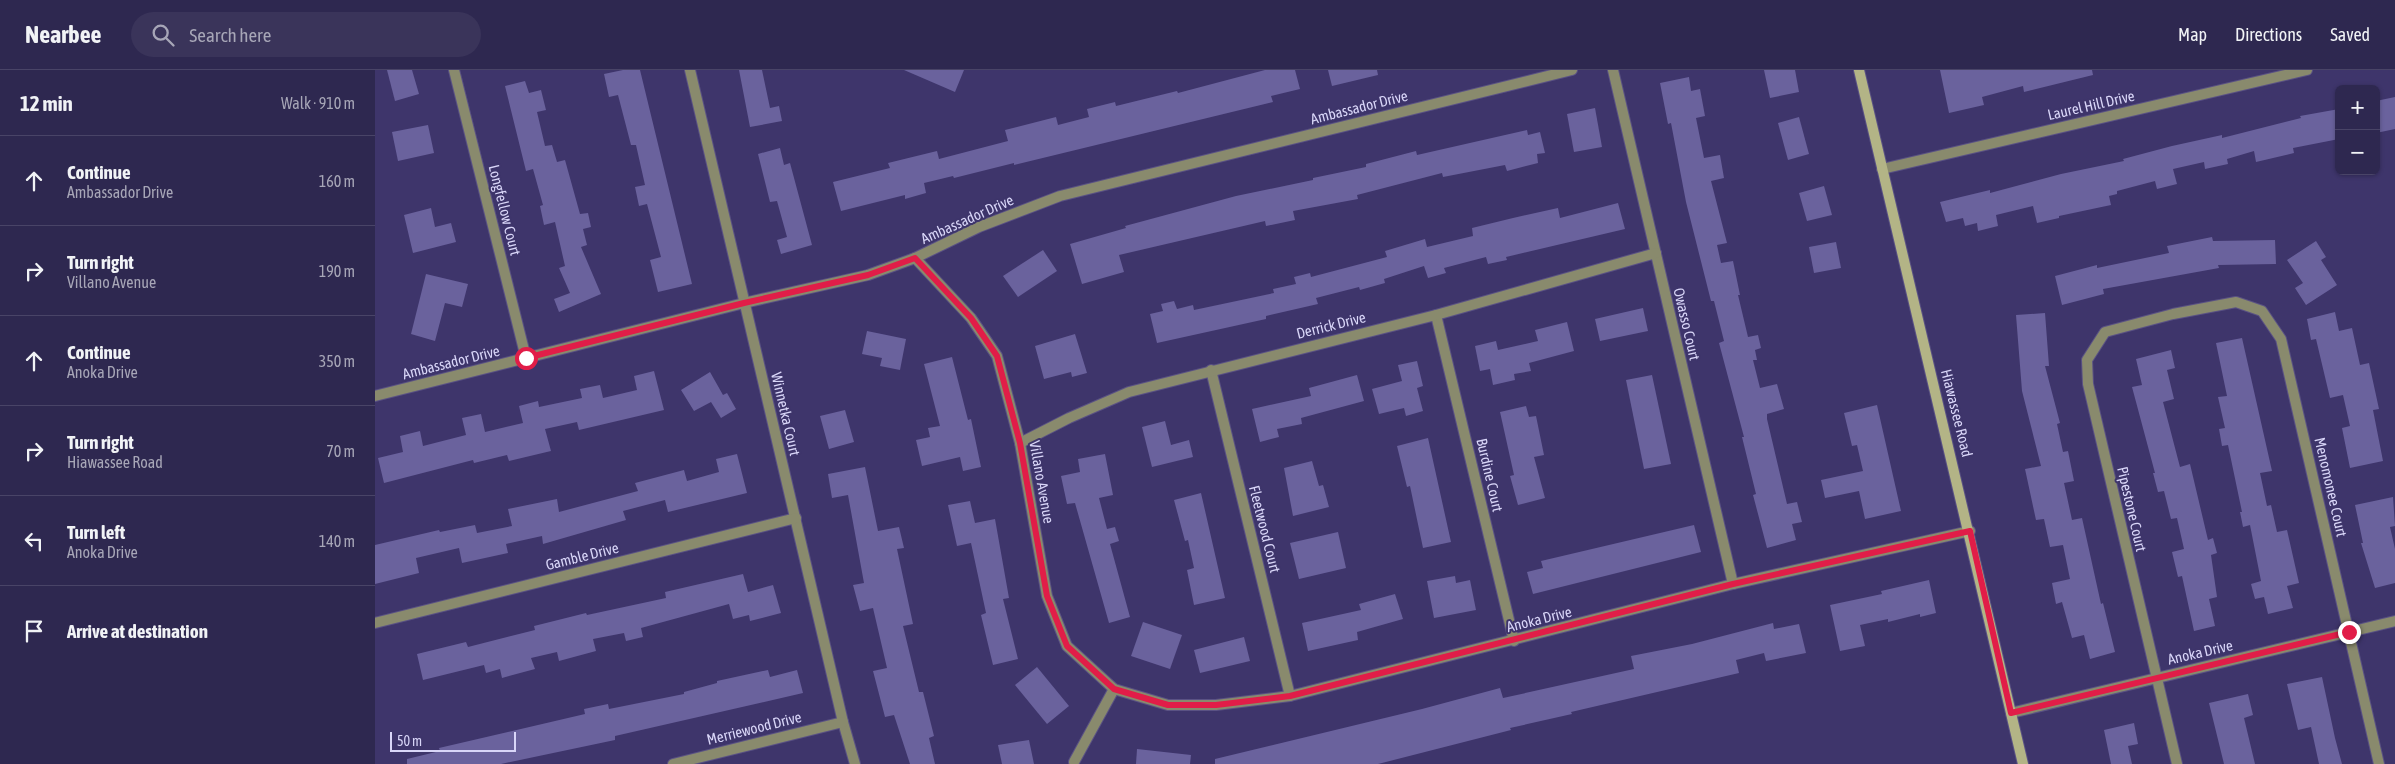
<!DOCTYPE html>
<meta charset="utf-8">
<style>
:root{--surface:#2e2850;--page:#3a345a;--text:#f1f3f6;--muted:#a7a6b7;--line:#494467}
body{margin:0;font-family:"Asap Condensed",sans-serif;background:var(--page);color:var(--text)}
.controls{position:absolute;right:15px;top:15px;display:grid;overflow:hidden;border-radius:8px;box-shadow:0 1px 4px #0004}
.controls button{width:45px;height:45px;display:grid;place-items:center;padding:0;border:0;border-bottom:1px solid var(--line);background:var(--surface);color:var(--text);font:25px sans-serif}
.scale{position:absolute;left:15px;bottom:12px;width:126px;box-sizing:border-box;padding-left:5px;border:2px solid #d9d6f8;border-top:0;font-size:14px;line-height:18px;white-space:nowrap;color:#d9d6f8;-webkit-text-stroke:4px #3e356b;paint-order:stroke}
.stop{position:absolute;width:15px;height:15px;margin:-11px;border:4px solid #e11d48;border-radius:50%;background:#fff}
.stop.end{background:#e11d48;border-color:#fff;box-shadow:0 1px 5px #0008}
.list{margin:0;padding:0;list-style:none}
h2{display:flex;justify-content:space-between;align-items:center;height:65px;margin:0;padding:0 20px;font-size:21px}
h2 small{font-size:16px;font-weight:400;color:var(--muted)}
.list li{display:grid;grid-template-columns:32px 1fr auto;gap:15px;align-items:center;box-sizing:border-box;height:90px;padding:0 20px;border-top:1px solid var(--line)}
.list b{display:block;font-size:19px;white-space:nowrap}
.list p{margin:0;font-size:16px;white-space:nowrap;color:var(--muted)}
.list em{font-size:16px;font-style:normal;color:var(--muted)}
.icon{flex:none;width:28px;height:28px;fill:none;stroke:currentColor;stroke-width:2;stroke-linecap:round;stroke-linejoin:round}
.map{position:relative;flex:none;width:2020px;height:694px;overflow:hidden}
header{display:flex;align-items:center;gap:30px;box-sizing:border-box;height:70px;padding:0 25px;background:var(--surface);border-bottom:1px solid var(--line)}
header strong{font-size:24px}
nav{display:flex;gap:28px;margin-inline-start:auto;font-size:18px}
.search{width:350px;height:45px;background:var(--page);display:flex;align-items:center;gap:12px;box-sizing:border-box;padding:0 18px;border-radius:28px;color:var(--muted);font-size:19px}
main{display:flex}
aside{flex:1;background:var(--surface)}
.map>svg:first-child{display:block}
.building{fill:#6a629d}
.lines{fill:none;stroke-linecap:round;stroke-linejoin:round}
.street-casing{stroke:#5a5284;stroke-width:12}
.secondary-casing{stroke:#5a5284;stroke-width:12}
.street{stroke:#898a6d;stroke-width:10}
.secondary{stroke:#b3b486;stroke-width:10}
.route{stroke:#e11d48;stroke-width:6}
.labels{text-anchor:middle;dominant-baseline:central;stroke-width:4;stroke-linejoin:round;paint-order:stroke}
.street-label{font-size:15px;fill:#d9d6f8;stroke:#3e356b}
</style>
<header>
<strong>Nearbee</strong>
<div class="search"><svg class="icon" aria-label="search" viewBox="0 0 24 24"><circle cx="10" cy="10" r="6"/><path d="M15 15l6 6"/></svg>Search here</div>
<nav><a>Map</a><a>Directions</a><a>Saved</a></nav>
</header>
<main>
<aside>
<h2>12 min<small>Walk · 910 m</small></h2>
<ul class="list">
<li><svg class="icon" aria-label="ahead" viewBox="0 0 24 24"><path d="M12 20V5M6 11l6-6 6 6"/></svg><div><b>Continue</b><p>Ambassador Drive</p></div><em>160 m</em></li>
<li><svg class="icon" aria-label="right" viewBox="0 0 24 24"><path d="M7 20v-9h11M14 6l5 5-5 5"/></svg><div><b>Turn right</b><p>Villano Avenue</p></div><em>190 m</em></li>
<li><svg class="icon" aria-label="ahead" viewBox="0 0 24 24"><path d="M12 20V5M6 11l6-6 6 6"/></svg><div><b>Continue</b><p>Anoka Drive</p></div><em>350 m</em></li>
<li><svg class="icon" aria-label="right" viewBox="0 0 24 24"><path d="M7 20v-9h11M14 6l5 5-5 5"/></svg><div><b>Turn right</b><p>Hiawassee Road</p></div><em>70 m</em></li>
<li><svg class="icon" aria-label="left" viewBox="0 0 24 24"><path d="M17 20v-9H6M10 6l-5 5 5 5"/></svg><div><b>Turn left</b><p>Anoka Drive</p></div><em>140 m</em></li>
<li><svg class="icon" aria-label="arrive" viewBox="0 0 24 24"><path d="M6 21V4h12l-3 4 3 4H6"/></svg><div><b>Arrive at destination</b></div></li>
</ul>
</aside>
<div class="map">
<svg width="2020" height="694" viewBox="0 0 2020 694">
<rect width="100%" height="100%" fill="#3e356b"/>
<g class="building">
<path d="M12,0H37L44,24L20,31Z"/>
<path d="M248,0H265L317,214L283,222L275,190L286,187L272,134L264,136L260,117L270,115L261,75H256L243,25L234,27L229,4Z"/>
<path d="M364,0H387L395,38L404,36L407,51L375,57Z"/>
<path d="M529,0H589L580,22Z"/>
<path d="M890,0H920L925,19L896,26L898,32L639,95V93L579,108L578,106L549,113L551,123L530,129V125L466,141L458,112L515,98L513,93L562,81L564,89L633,71L630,60L681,47L683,55L714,47L712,39L740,32L741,36L802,21L803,23Z"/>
<path d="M953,0H1002L1003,5L957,16Z"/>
<path d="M1389,0H1420L1424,22L1395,28Z"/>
<path d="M1565,0H1717L1718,5L1649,22L1648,16L1607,27L1609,35L1574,43Z"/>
<path d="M1314,7L1316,21L1325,19L1330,46L1321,48L1329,88L1345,85L1349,108L1336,111L1352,173L1342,175L1346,193L1358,191L1365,225H1363L1373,267L1383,265L1386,278L1380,280L1382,290H1378L1385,318L1402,314L1409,339L1392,344V349L1412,434L1422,432L1427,452L1417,454L1421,470L1392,478L1378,425L1381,424L1367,367H1369L1344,273L1349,271L1339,231H1336L1311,132L1296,53L1293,54L1285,13Z"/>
<path d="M150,11L154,23L166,20L171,40L162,42L170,76L177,75L182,92L190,90L205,144L213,143L216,157L208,159L212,175L206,177L226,224L184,242L179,229L195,223L184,198L190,196L180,152L169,155L165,136L168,135L158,99L151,101L130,16Z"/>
<path d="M2020,27V59L2001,63V31Z"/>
<path d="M1220,38L1227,77L1199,82L1192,44Z"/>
<path d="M1964,39V69L1918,78L1919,83L1881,92L1879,81L1852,89L1853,94L1830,99L1829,92L1798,99L1802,114L1782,119L1780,111L1742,121V124L1734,126L1736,135L1684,146V148L1662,153L1658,136L1621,145L1623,156L1603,161L1602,153L1590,156L1588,148L1571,152L1565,132L1615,120V123L1686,104L1749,91L1748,89L1797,76L1847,65V68L1926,48L1925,46Z"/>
<path d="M1424,47L1434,84L1413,90L1403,53Z"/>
<path d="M53,55L59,83L23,91L17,62Z"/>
<path d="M1152,60L1153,65L1165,62L1170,83L1162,84L1163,93L1132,101L1130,95L1068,107L1067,103L982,125L983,129L918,141L920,150L891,156L890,151L744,185L749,202L707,214L695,174L751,158L750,156L861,126L938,110V108L991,97V94L1041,81L1042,85Z"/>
<path d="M405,78L409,95L415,93L437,175L406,184L402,170L412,167L402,131L395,132L383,84Z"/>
<path d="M1449,116L1457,145L1432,151L1424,123Z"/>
<path d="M1243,133L1250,159L1131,187L1132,190L1113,194L1111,187L1069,198L1071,203L1053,208L1049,196L1009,209L1010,213L985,220L984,217L941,228L943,234L891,246V249L782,273L775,244L788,241L786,234L799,231L802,239L818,235L819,240L899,223L898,219L921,214L919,207L935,203L936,207L1012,187L1010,181L1050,169L1052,177L1098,166L1097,158L1138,148L1183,138L1185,148Z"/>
<path d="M56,138L60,157L76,153L81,172L38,183L29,145Z"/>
<path d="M1837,167L1838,171L1900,170L1901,194L1843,195L1844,198L1728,219L1729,224L1687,235L1680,206L1722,195V198L1794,183L1792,176Z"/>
<path d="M1941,171L1951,187L1946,190L1962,215L1931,235L1920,218L1928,213L1912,190Z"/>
<path d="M1461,172L1466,198L1439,203L1434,177Z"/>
<path d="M668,180L682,201L643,227L628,206Z"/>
<path d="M51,204L93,214L87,237L70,233L60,271L36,264Z"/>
<path d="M1268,238L1273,261L1225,271L1220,249Z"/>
<path d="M1960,242L1964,261L1977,258L1985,295L1994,293L2004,339L1998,340L2008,391L1975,398L1967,358L1975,356L1968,325L1955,328L1941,269L1936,270L1932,249Z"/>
<path d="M1670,243L1674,296H1670L1685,353L1682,354L1688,382L1693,381L1699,411L1689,413L1697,450L1707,448L1726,534L1728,533L1740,582L1715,589L1709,565L1697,568L1687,532L1681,534L1677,513L1695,509L1688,475L1675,477L1669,449L1661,450L1650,399L1666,396L1647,321L1641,245Z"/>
<path d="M1192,252L1199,281L1154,293L1156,301L1139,304L1140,310L1118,315L1115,299L1105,301L1100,276L1121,271L1123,280L1163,271L1160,260Z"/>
<path d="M492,261L531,269L525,300L505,296L507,288L487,284Z"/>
<path d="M700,264L712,303L697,307L696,302L669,309L660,276Z"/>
<path d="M1867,268L1897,401L1885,403L1892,436L1896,435L1902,462L1912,460L1924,513L1912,516L1918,538L1893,544L1889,527L1880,529L1876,514L1886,511L1875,455L1868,457L1865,442H1867L1853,375L1847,376L1844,359L1850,358L1843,327L1852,326L1841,273Z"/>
<path d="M1796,280L1800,298L1792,300L1799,329L1788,332L1805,397L1815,394L1833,470L1838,468L1842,483L1836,485L1842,527L1834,529L1840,556L1819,561L1807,506L1803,507L1797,482L1809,479L1802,448L1796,449L1789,421L1783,422L1778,403H1780L1757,317L1767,315L1761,289Z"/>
<path d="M577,287L593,350L596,349L606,397L588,401L585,387L547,396L541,370L555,367L553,358L565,356L549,294Z"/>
<path d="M1042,291L1048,316L1042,318L1048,341L1031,346L1029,338L1004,344L997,319L1027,311L1023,295Z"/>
<path d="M279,301L289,340L204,360L202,352L170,359L176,381L134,391L132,385L99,393L98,390L9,413L3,388L28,382L25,366L45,361L48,376L91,365L87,348L106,344L110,362L148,353L144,336L163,331L164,337L207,328L205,319L225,315L228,328L262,320L259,306Z"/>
<path d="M335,302L348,325L352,323L361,339L346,348L336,332L319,341L306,320Z"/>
<path d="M982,305L989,331L926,348L927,354L902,359L904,367L885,372L877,339L936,326L934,318Z"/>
<path d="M1277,305L1296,394L1269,399L1251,310Z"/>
<path d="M1502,335L1526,441L1490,449L1484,421L1450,428L1446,410L1488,401L1482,375L1477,376L1469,343Z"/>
<path d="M1151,336L1154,347L1161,346L1169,385L1159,387L1170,428L1143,435L1135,406L1139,405L1125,342Z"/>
<path d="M470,340L479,372L454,379L445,346Z"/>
<path d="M790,351L796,375L814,370L818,387L777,397L767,357Z"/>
<path d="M1053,368L1076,472L1048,478L1035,416L1032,417L1022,376Z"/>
<path d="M362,384L372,423L293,442L290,430L248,441L251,450L168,474L167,466L131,474L133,483L87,493L84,478L41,488L44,503L0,514V475L64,460L65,462L100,455L102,463L137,456L133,439L182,429L184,442L263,421L260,413L309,400L312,411L344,402L341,389Z"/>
<path d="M730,384L738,425L724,428L732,459L740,457L744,471L735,474L755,547L734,553L700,433L692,434L686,406L705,402L703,389Z"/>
<path d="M937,391L944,416L948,415L954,437L918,446L909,398Z"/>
<path d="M490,397L503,461L524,457L529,478L522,479L538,554L528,556L544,622H548L559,666L554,668L560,694H535L519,645L510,647L498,601L512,598L498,538L485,541L478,515L489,513L473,425L457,428L453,404Z"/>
<path d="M826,423L850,528L819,535L812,500L819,498L813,470L810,471L799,430Z"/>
<path d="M2018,427L2020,456L2015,457L2020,479V513L2000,518L1986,473H1988L1980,435Z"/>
<path d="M595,431L600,453L620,449L634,528L628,529L643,589L618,595L606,545L611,543L596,473L582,476L573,435Z"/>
<path d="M1319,455L1326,482L1158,524L1152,502L1168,498L1166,491Z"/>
<path d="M963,462L971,498L924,509L915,473Z"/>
<path d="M368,504L373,522L398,515L406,543L375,551L374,545L358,549L354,534L266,558L268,567L251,571L249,563L218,569L221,581L184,591L182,582L156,588L160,599L127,608L125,599L111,603L109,595L48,610L42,584L91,572L93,577L160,560L159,556L211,543L212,545L291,528L290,522Z"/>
<path d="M1080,506L1081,513L1095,510L1101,540L1059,548L1052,511Z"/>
<path d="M1554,510L1561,543L1545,547V544L1513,552V549L1485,555L1490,576L1465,581L1455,535L1507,524L1506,521Z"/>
<path d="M1020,524L1028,549L982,562L983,570L933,581L927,553L986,540L984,534Z"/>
<path d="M768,552L807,565L795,599L756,586Z"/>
<path d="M1398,553L1399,559L1424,554L1431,583L1391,591L1389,583L1361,590L1364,603L1196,642L1197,644L1135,658L1136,660L1003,694H840V689L1047,639L1125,618L1128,628L1259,599L1256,586L1317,574Z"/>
<path d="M869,567L875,591L825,603L819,580Z"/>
<path d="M662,597L694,636L672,654L640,615Z"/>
<path d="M393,600L395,607L422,600L428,623L240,666V670L126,694H32V689L65,681L64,678L210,644L209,639L233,634L234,639L309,624V622L342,613V611Z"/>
<path d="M1947,607L1960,668L1967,694H1944L1936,657L1923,660L1912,614Z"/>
<path d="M1873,624L1878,645L1869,648L1880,694H1849L1834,633Z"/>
<path d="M1759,653L1763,674L1753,676L1757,694H1736L1729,660Z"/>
<path d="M654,670L659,694H627L623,675Z"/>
<path d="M762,679L816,685L815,694H761Z"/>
</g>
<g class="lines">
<g class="street-casing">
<g id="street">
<path d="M79,0L151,288"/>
<path d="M315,0L468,652L480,694"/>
<path d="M1238,0L1358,514"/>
<path d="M1507,99L1932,0"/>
<path d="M540,188L596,248L622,286L645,373L672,526L692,576L739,619L793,635H841L915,626L1358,514L1595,461"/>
<path d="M1061,245L1139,571"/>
<path d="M836,300L915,626"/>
<path d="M0,326L369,233L493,205L540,188L604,157L685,126L1197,0"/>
<path d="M645,373L694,348L754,322L1061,245L1281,183"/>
<path d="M0,553L421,448"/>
<path d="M1636,643L2020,551"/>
<path d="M699,692L739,619"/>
<path d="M298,694L468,652"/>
<path d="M1802,694L1713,314L1712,290L1730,262L1798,244L1861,232L1887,241L1906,269L2004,694"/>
</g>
</g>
<g class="secondary-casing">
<path id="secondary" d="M1484,0L1648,694"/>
</g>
<use href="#street" class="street"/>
<use href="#secondary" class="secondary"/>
</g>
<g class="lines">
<path class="route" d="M151,288L369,233L493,205L540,188L596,248L622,286L645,373L672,526L692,576L739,619L793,635H841L915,626L1358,514L1595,461L1636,643L1974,562"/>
</g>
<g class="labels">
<g class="street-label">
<text transform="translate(1716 35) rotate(-13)">Laurel Hill Drive</text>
<text transform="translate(984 37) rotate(-14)">Ambassador Drive</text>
<text transform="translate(130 140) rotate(76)">Longfellow Court</text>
<text transform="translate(592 149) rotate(-24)">Ambassador Drive</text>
<text transform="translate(1312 254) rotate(77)">Owasso Court</text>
<text transform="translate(956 255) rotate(-14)">Derrick Drive</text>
<text transform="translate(76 292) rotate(-14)">Ambassador Drive</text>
<text transform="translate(1582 343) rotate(76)">Hiawassee Road</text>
<text transform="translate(411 344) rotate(77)">Winnetka Court</text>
<text transform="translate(1115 405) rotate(77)">Burdine Court</text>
<text transform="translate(667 412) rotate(80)">Villano Avenue</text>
<text transform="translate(1956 417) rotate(77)">Menomonee Court</text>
<text transform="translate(1757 439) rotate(77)">Pipestone Court</text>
<text transform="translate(890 459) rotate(76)">Fleetwood Court</text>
<text transform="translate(207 486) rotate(-14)">Gamble Drive</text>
<text transform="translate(1164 549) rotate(-14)">Anoka Drive</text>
<text transform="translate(1825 582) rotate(-13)">Anoka Drive</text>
<text transform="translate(379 658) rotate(-14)">Merriewood Drive</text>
</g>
</g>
</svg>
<div class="controls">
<button>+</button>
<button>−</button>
</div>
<div class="scale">50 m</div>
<div class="stop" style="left:151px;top:288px"></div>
<div class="stop end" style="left:1974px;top:562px"></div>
</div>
</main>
